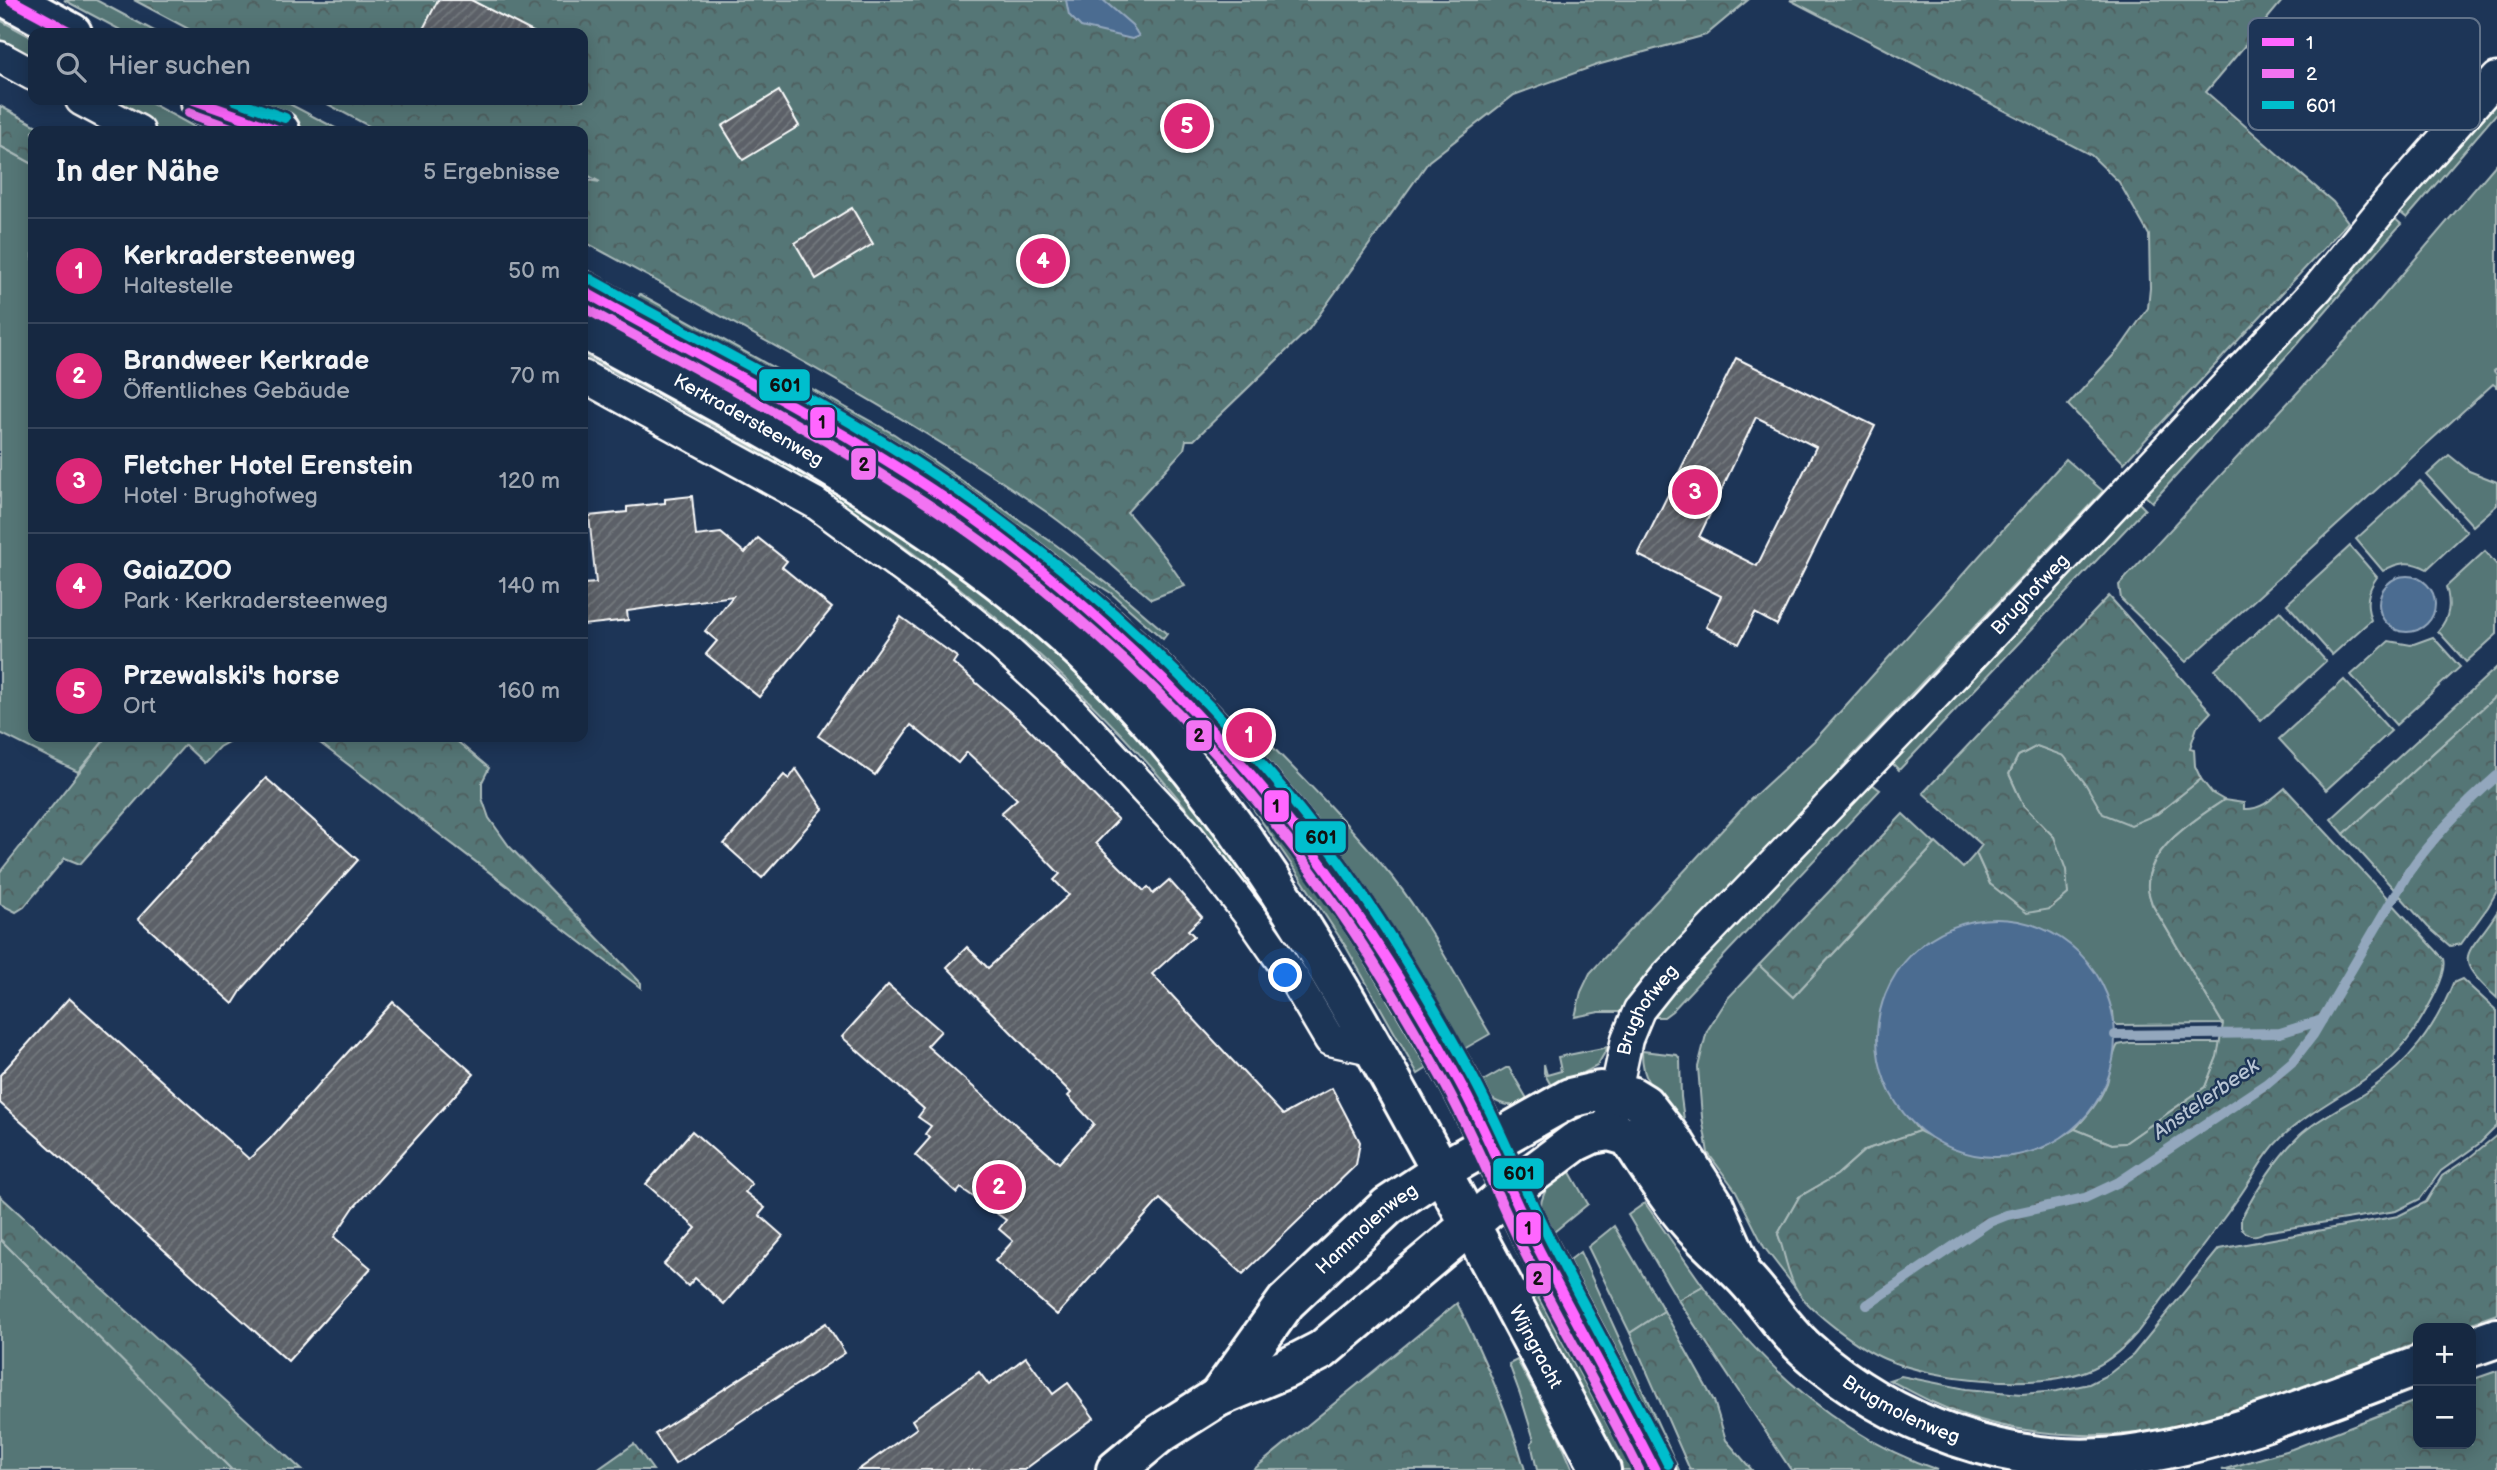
<!DOCTYPE html>
<html lang="de">
<meta charset="utf-8">
<style>
:root{--surface:#162841;--page:#23344c;--text:#f1f3f6;--muted:#9ea6b1;--line:#35445a;--accent:#db2777}
body{margin:0;font-family:"Balsamiq Sans",sans-serif;background:var(--page);color:var(--text)}
.controls{position:absolute;right:21px;bottom:21px;display:grid;overflow:hidden;border-radius:14px;box-shadow:0 4px 18px #0003}
.controls button{width:63px;height:63px;display:grid;place-items:center;padding:0;border:0;border-bottom:2px solid var(--line);background:var(--surface);color:var(--text);font:35px sans-serif}
.you{position:absolute;left:1286px;top:976px;width:24px;height:24px;margin:-18px;border:5px solid #fff;border-radius:50%;background:#1a73e8;box-shadow:0 0 0 10px #1a73e833}
.badge{display:grid;place-items:center;width:46px;height:46px;border-radius:50%;background:var(--accent);color:#fff;font-size:23px;font-weight:700}
.pin{position:absolute;translate:-50% -50%;border:4px solid #fff;box-shadow:0 2px 7px #0006}
.list{margin:0;padding:0;list-style:none}
h2{display:flex;justify-content:space-between;align-items:center;height:91px;margin:0;padding:0 28px;font-size:30px}
h2 small{font-size:23px;font-weight:400;color:var(--muted)}
.list li{display:grid;grid-template-columns:46px 1fr auto;gap:21px;align-items:center;box-sizing:border-box;height:105px;padding:0 28px;border-top:2px solid var(--line)}
.list b{display:block;font-size:26px;white-space:nowrap}
.list p{margin:0;font-size:23px;white-space:nowrap;color:var(--muted)}
.list em{font-size:23px;font-style:normal;color:var(--muted)}
.icon{flex:none;width:38px;height:38px;fill:none;stroke:currentColor;stroke-width:2;stroke-linecap:round;stroke-linejoin:round}
.map{position:relative;flex:none;width:2497px;height:1470px;overflow:hidden}
.search{position:absolute;background:var(--surface);box-shadow:0 4px 18px #0003;left:28px;top:28px;width:560px;height:77px;display:flex;align-items:center;gap:18px;box-sizing:border-box;padding:0 24px;border-radius:14px;color:var(--muted);font-size:26px}
.panel{position:absolute;background:var(--surface);box-shadow:0 4px 18px #0003;left:28px;top:126px;width:560px;height:616px;border-radius:14px}
.map>svg:first-child{display:block}
.green{fill:#547676;stroke:#aababa;stroke-width:2}
.forest{fill:url(#forest-crowns);stroke:#aababa;stroke-width:2}
.water{fill:#4b6c91;stroke:#93a7bd;stroke-width:2}
.lines{fill:none;stroke-linecap:round;stroke-linejoin:round}
.stream{stroke:#93a7bd;stroke-width:10}
.building{fill:url(#building-hatch);stroke:#fff;stroke-width:2;fill-rule:evenodd}
.street-casing{stroke:#fff;stroke-width:35}
.secondary-casing{stroke:#fff;stroke-width:44}
.street{stroke:#1d3557;stroke-width:30}
.secondary{stroke:#1d3557;stroke-width:38}
.bus-1-casing{stroke:#1d3557;stroke-width:16}
.bus-2-casing{stroke:#1d3557;stroke-width:16}
.bus-3-casing{stroke:#1d3557;stroke-width:16}
.bus-1{stroke:#f6f;stroke-width:10}
.bus-2{stroke:#f273f2;stroke-width:10}
.bus-3{stroke:#00becd;stroke-width:10}
.labels{text-anchor:middle;dominant-baseline:central;stroke-width:5;stroke-linejoin:round;paint-order:stroke}
.street-label{font-size:19px;fill:#fff;stroke:#1d3557}
.water-label{font-size:21px;font-style:italic;fill:#b7c4d3;stroke:#1d3557}
.key{fill:#1d3557;stroke:#617289;stroke-width:2}
.key-label{font-size:19px;fill:#fff}
.line-badge{stroke:#1d3557;stroke-width:2.5}
.pale-badge-label{font-size:19px;text-anchor:middle;font-weight:bold;fill:#111}
</style>
<div class="map">
<svg width="2497" height="1470" viewBox="0 0 2497 1470">
<defs>
<pattern id="forest-crowns" width="20" height="18" patternUnits="userSpaceOnUse" patternTransform="scale(1.75)"><rect width="20" height="18" fill="#547676"/><path d="M2 6a3 3 0 1 1 6 0M12 15a3 3 0 1 1 6 0" fill="none" stroke="#4f5d5d"/></pattern>
<pattern id="building-hatch" width="6" height="6" patternUnits="userSpaceOnUse" patternTransform="scale(1.75)"><rect width="6" height="6" fill="#5c6167"/><path d="M-1 1l2-2M0 6l6-6M5 7l2-2" fill="none" stroke="#74797e"/></pattern>
</defs>
<rect width="100%" height="100%" fill="#1d3557"/>
<filter id="ink" filterUnits="userSpaceOnUse"><feTurbulence type="fractalNoise" baseFrequency=".0143" numOctaves="2"/><feDisplacementMap in="SourceGraphic" scale="14" xChannelSelector="R" yChannelSelector="G"/><feConvolveMatrix kernelMatrix="1 2 1 2 8 2 1 2 1" color-interpolation-filters="sRGB"/></filter>
<g filter="url(#ink)">
<g class="green">
<path d="M64,0H96L158,33H126Z"/>
<path d="M0,20L33,38V61L0,43Z"/>
<path d="M2497,93V113L2407,218L2396,209Z"/>
<path d="M103,100H145L202,131H158Z"/>
<path d="M249,100H282L341,131H308Z"/>
<path d="M0,146L33,164V737H107L78,772L0,733Z"/>
<path d="M2497,163V368L2494,371L2497,375V387L2493,384L2186,662L2121,599L2119,585L2347,339Z"/>
<path d="M2391,215L2401,224L2291,351L2152,502L2142,493Z"/>
<path d="M640,294L894,434L1056,545L1116,590L1167,634L1163,639L1111,593L988,514L633,306Z"/>
<path d="M583,340L910,528L1067,650L1207,805L1311,974C1263,906 1214,840 1160,777C1081,686 986,604 888,535C792,466 686,411 583,355Z"/>
<path d="M2449,455L2469,471L2497,482V505L2473,526L2427,475Z"/>
<path d="M2066,459L2103,491L1842,767L1845,770L1631,998L1620,1012H1599L1575,1017L1581,992L1590,973L1750,800L1814,741Z"/>
<path d="M2420,481L2467,532L2427,569C2411,560 2398,562 2383,571L2356,539Z"/>
<path d="M2135,499L2145,509L1899,770L1889,760Z"/>
<path d="M2350,546L2377,577C2367,591 2365,604 2371,620L2332,655L2287,604Z"/>
<path d="M2485,551L2497,565V634L2466,662L2438,631C2450,617 2451,604 2446,587Z"/>
<path d="M1065,604L1273,817L1437,1062L1418,1074L1346,947L1298,874L1242,793L1200,743L1145,696Z"/>
<path d="M2280,611L2326,661L2261,721L2215,670Z"/>
<path d="M2433,637L2460,667L2396,725L2351,675L2389,641L2411,645Z"/>
<path d="M2497,667V695L2344,834L2331,819Z"/>
<path d="M2344,680L2391,731L2326,790L2279,739Z"/>
<path d="M1255,729C1303,778 1351,826 1394,879C1431,926 1459,983 1490,1034L1457,1053L1309,823L1247,738Z"/>
<path d="M2037,746L2064,755L2085,783L2157,814L2201,779L2212,793L2224,800C2197,819 2145,849 2148,888C2148,893 2151,900 2152,904L2223,1024L2117,1025L2114,1023L2113,1012L1899,1106L1919,1131L1865,1150L1837,1175L1799,1197L1778,1234L1797,1290L1764,1247L1736,1191L1708,1153L1702,1117L1698,1067L1707,1031L1728,998L1759,965L1793,997L1936,843L1963,868L1976,853L1990,884L2054,837L2023,805L2009,774L2018,756Z"/>
<path d="M1868,781L1880,790L1672,1011L1664,1017H1651L1653,1011Z"/>
<path d="M2129,1043H2228L2217,1057L2205,1087L2125,1143L2112,1144L2075,1129C2088,1115 2100,1101 2107,1083C2110,1073 2113,1051 2118,1045Z"/>
<path d="M1608,1047L1597,1066L1553,1089L1544,1073V1064L1547,1075L1561,1071L1558,1057Z"/>
<path d="M1642,1051L1677,1055L1680,1059L1681,1097L1685,1127C1663,1104 1641,1086 1642,1051Z"/>
<path d="M1506,1068H1509L1529,1102C1507,1111 1490,1101 1476,1085Z"/>
<path d="M1567,1167L1588,1204L1549,1236C1547,1229 1541,1221 1541,1214C1538,1194 1553,1179 1567,1167Z"/>
<path d="M1645,1203L1703,1286L1678,1300L1628,1215Z"/>
<path d="M1614,1226L1664,1311L1630,1333L1588,1247Z"/>
<path d="M0,1239L232,1470H0Z"/>
<path d="M1580,1252L1679,1470H1665L1562,1266Z"/>
<path d="M1531,1284L1620,1448L1634,1470H1612L1517,1292Z"/>
<path d="M1517,1360L1558,1435L1573,1470H1537L1531,1443L1534,1440L1520,1394L1509,1364Z"/>
</g>
<g class="forest">
<path d="M134,0H1748L1706,35L1597,65L1514,95L1429,161L1309,329L1194,440H1186L1184,449L1127,512L1165,557L1185,586L1151,599C1116,570 1082,536 1045,511C898,409 740,327 583,241V175L587,180L600,182L583,173V131H378L320,100H583V33H196Z"/>
<path d="M1790,0H2283L2206,92L2333,202L2348,222L2124,463L2068,405L2120,348L2148,308L2150,288L2149,235L2119,182L2091,155Z"/>
<path d="M0,106L46,131H33V164L0,146Z"/>
<path d="M2109,596L2211,712L2197,727L2190,748L2194,749L2195,766L2201,779L2157,814L2131,825L2103,814L2085,783L2064,756L2037,746L2018,756L2009,774L2023,805L2054,837L2066,870L2068,894L2050,909L2027,913L1990,884L1976,853L1982,845L1923,793Z"/>
<path d="M2497,695V891L2488,907L2461,944L2450,946L2428,927L2344,834Z"/>
<path d="M107,737H237L219,747L204,763L185,745L80,864L65,858L24,907L16,912L0,904V872Z"/>
<path d="M308,737H452L489,768L482,782V798L489,818L509,846L641,983V988L320,743Z"/>
<path d="M2285,788L2444,959C2449,975 2423,1016 2414,1031C2380,1082 2325,1097 2282,1137C2264,1154 2254,1176 2239,1197C2206,1243 2171,1287 2137,1333C2123,1349 2106,1364 2086,1371C2037,1390 1933,1380 1885,1359C1861,1349 1811,1313 1797,1290C1788,1277 1784,1250 1778,1234L1799,1197L1837,1175L1865,1150L1919,1131L1950,1146L2012,1156L2042,1148L2075,1129L2112,1144L2125,1143L2205,1087L2217,1057L2223,1024L2152,904C2151,900 2148,893 2148,888C2146,849 2196,819 2224,800L2244,803V809C2261,810 2272,799 2285,788Z"/>
<path d="M1903,814L1935,844L1793,997L1759,965Z"/>
<path d="M2497,912V998C2448,954 2469,957 2497,912Z"/>
<path d="M2462,979L2497,1011V1126L2480,1143L2441,1171L2420,1199L2396,1211L2264,1232C2254,1238 2247,1236 2241,1227V1219C2256,1190 2276,1158 2300,1135C2320,1117 2345,1106 2368,1091C2409,1063 2435,1029 2453,983Z"/>
<path d="M2497,1135V1314L2458,1328H2418V1343C2357,1365 2297,1395 2234,1414C2139,1443 2024,1445 1932,1402C1917,1395 1903,1387 1889,1380L1901,1376L1966,1389L2022,1394L2057,1391L2089,1384L2109,1374L2133,1355L2219,1249L2398,1216L2426,1202L2442,1176L2470,1157Z"/>
<path d="M0,1196L302,1470H232L0,1239Z"/>
<path d="M1703,1286C1764,1368 1841,1437 1938,1470H1791L1678,1300Z"/>
<path d="M1457,1303C1484,1357 1508,1411 1525,1470H1253Z"/>
<path d="M1664,1311L1714,1401L1726,1440L1752,1470H1690L1630,1333Z"/>
<path d="M2497,1371V1470H2222L2292,1449L2418,1400V1444H2471V1380Z"/>
<path d="M634,1444L653,1470H597Z"/>
</g>
<g class="water">
<path d="M1066,0H1103L1132,25L1139,36L1132,39L1081,27L1069,15Z"/>
<circle cx="2407" cy="604" r="28"/>
<circle cx="1996" cy="1038" r="119"/>
</g>
<g class="lines">
<g class="stream">
<path d="M2115,1035L2280,1033L2322,1020"/>
<path d="M1867,1305L1989,1222L2007,1215L2085,1198L2119,1182L2266,1084L2292,1062L2313,1035L2408,873C2433,837 2464,805 2497,776"/>
</g>
</g>
<g class="building">
<path d="M438,0H471L535,33H421Z"/>
<path d="M779,91L799,126L743,160L722,126Z"/>
<path d="M852,208L873,244L816,279L795,243Z"/>
<path d="M1736,358L1875,426L1777,625L1755,613L1739,644L1706,627L1721,596L1638,555ZM1756,417L1816,447L1757,566L1699,537Z"/>
<path d="M692,496L696,536L721,533L745,553L758,538L787,561L782,567L832,608L759,697L706,654L717,641L705,631L733,596L627,611L628,620L583,625V584L596,583L589,516L627,512V507L665,503V499Z"/>
<path d="M901,617L957,657L953,663L1022,722L1118,820L1096,843L1144,891L1148,887L1153,894L1169,880L1202,917L1188,930L1194,936L1152,974L1283,1115L1332,1088L1360,1142L1356,1165L1243,1274L1160,1199L1057,1315L995,1261L1013,1241L999,1229L1006,1220L961,1188L957,1193L915,1155L930,1138L925,1134L931,1126L918,1117L924,1109L842,1037L888,985L941,1031L927,1046L1059,1163L1094,1124L1068,1096L1071,1093L947,967L967,947L988,968L1069,895L1054,880L1060,874L1001,813L1017,799L967,752L958,763L911,725L875,775L818,736Z"/>
<path d="M796,769L823,809L762,878L724,844L784,775L789,779Z"/>
<path d="M266,778L358,860L243,988L233,1004L138,919Z"/>
<path d="M69,998L249,1159L268,1141L393,1002L474,1074L354,1207L334,1237L371,1268L288,1361L0,1103V1075Z"/>
<path d="M692,1131L752,1184L745,1192L765,1208L759,1215L783,1236L724,1304L695,1278L688,1286L664,1264L696,1228L646,1184Z"/>
<path d="M826,1323L845,1353L675,1464L655,1434Z"/>
<path d="M1026,1357L1053,1394L1068,1383L1094,1418L1024,1470H858L917,1428L912,1420L979,1372L989,1385Z"/>
</g>
<g class="lines">
<g class="street-casing">
<g id="street">
<path d="M0,57L33,75"/>
<path d="M81,100L139,131"/>
<path d="M583,376L815,503L936,592L1002,646L1065,704L1188,836L1250,916L1294,979L1330,1040L1376,1050"/>
<path id="s1" d="M1611,1114L1627,1039L1639,1010L1667,975L1922,709L2318,288L2388,202L2497,78"/>
</g>
</g>
<g class="secondary-casing">
<g id="secondary">
<path d="M11,0L72,33"/>
<path d="M201,103L280,131"/>
<path d="M583,291C702,359 827,418 940,495C1079,590 1214,716 1314,851C1369,923 1414,1002 1459,1081C1489,1136 1511,1196 1540,1251C1578,1324 1619,1396 1655,1470"/>
<path id="s2" d="M583,329C744,417 910,501 1050,622C1213,762 1321,950 1422,1136C1483,1247 1542,1359 1601,1470"/>
<path d="M2471,1347L2497,1338"/>
<path id="s3" d="M1218,1397L1286,1302L1388,1206L1441,1171L1570,1098L1600,1091L1631,1096L1644,1104L1676,1145L1713,1203L1738,1260"/>
<path id="s4" d="M1116,1470L1158,1435L1218,1397L1285,1369L1322,1350L1511,1190L1575,1142L1592,1134L1609,1131L1627,1136L1631,1140C1649,1167 1667,1197 1689,1222C1706,1242 1727,1259 1745,1278C1767,1301 1783,1329 1807,1350C1891,1425 2012,1470 2125,1456C2225,1443 2324,1400 2418,1366"/>
</g>
</g>
<use href="#street" class="street"/>
<use href="#secondary" class="secondary"/>
<g class="bus-1-casing">
<g id="bus-1">
<path d="M11,0L72,33"/>
<path d="M194,100L280,131"/>
<path d="M583,291C722,369 866,438 994,533C1195,685 1338,860 1459,1081C1488,1134 1509,1190 1536,1244C1575,1320 1617,1394 1655,1470"/>
</g>
</g>
<g class="bus-2-casing">
<g id="bus-2">
<path d="M189,113L239,131"/>
<path d="M583,307C717,382 856,450 981,541C1111,637 1228,754 1322,886C1368,949 1408,1018 1446,1086C1476,1141 1498,1199 1526,1255C1563,1327 1603,1397 1639,1470"/>
</g>
</g>
<g class="bus-3-casing">
<g id="bus-3">
<path d="M235,100L285,118"/>
<path d="M590,279C729,357 875,426 1003,523C1133,621 1249,736 1344,868C1391,933 1432,1003 1470,1072C1501,1128 1523,1188 1552,1244C1590,1318 1631,1390 1668,1464"/>
</g>
</g>
<use href="#bus-1" class="bus-1"/>
<use href="#bus-2" class="bus-2"/>
<use href="#bus-3" class="bus-3"/>
</g>
</g>
<g class="labels">
<g class="street-label">
<text stroke="none"><textPath href="#s2" startOffset="189">Kerkradersteenweg</textPath></text>
<text stroke="none"><textPath href="#s1" startOffset="679">Brughofweg</textPath></text>
<text stroke="none"><textPath href="#s1" startOffset="112">Brughofweg</textPath></text>
<text stroke="none"><textPath href="#s3" startOffset="226">Hammolenweg</textPath></text>
<text stroke="none"><textPath href="#s2" startOffset="1430">Wijngracht</textPath></text>
<text stroke="none"><textPath href="#s4" startOffset="1015">Brugmolenweg</textPath></text>
</g>
<g class="water-label">
<text transform="translate(2206 1099) rotate(-35)">Anstelerbeek</text>
</g>
</g>
<rect x="2248" y="18" width="232" height="112" rx="10" class="key"/>
<rect x="2262" y="38" width="32" height="8" fill="#f6f"/>
<rect x="2262" y="69" width="32" height="9" fill="#f273f2"/>
<rect x="2262" y="101" width="32" height="8" fill="#00becd"/>
<g class="key-label">
<text x="2306" y="49">1</text>
<text x="2306" y="80">2</text>
<text x="2306" y="112">601</text>
</g>
<g class="line-badge">
<rect x="758" y="368" width="53" height="34" rx="7" fill="#00becd"/>
<rect x="809" y="406" width="27" height="33" rx="7" fill="#f6f"/>
<rect x="850" y="447" width="27" height="34" rx="7" fill="#f273f2"/>
<rect x="1185" y="719" width="28" height="33" rx="7" fill="#f273f2"/>
<rect x="1263" y="789" width="27" height="34" rx="7" fill="#f6f"/>
<rect x="1294" y="820" width="53" height="34" rx="7" fill="#00becd"/>
<rect x="1492" y="1157" width="53" height="33" rx="7" fill="#00becd"/>
<rect x="1515" y="1211" width="27" height="34" rx="7" fill="#f6f"/>
<rect x="1525" y="1262" width="27" height="33" rx="7" fill="#f273f2"/>
</g>
<g class="pale-badge-label">
<text x="785" y="392">601</text>
<text x="822" y="429">1</text>
<text x="864" y="471">2</text>
<text x="1199" y="742">2</text>
<text x="1276" y="813">1</text>
<text x="1321" y="844">601</text>
<text x="1519" y="1180">601</text>
<text x="1528" y="1235">1</text>
<text x="1538" y="1285">2</text>
</g>
</svg>
<div class="controls">
<button>+</button>
<button>−</button>
</div>
<div class="you"></div>
<div class="pin badge" style="left:1249px;top:735px">1</div>
<div class="pin badge" style="left:999px;top:1187px">2</div>
<div class="pin badge" style="left:1695px;top:492px">3</div>
<div class="pin badge" style="left:1043px;top:261px">4</div>
<div class="pin badge" style="left:1187px;top:126px">5</div>
<div class="search"><svg class="icon" aria-label="search" viewBox="0 0 24 24"><circle cx="10" cy="10" r="6"/><path d="M15 15l6 6"/></svg>Hier suchen</div>
<section class="panel">
<h2>In der Nähe<small>5 Ergebnisse</small></h2>
<ul class="list">
<li><span class="badge">1</span><div><b>Kerkradersteenweg</b><p>Haltestelle</p></div><em>50 m</em></li>
<li><span class="badge">2</span><div><b>Brandweer Kerkrade</b><p>Öffentliches Gebäude</p></div><em>70 m</em></li>
<li><span class="badge">3</span><div><b>Fletcher Hotel Erenstein</b><p>Hotel · Brughofweg</p></div><em>120 m</em></li>
<li><span class="badge">4</span><div><b>GaiaZOO</b><p>Park · Kerkradersteenweg</p></div><em>140 m</em></li>
<li><span class="badge">5</span><div><b>Przewalski's horse</b><p>Ort</p></div><em>160 m</em></li>
</ul>
</section>
</div>
